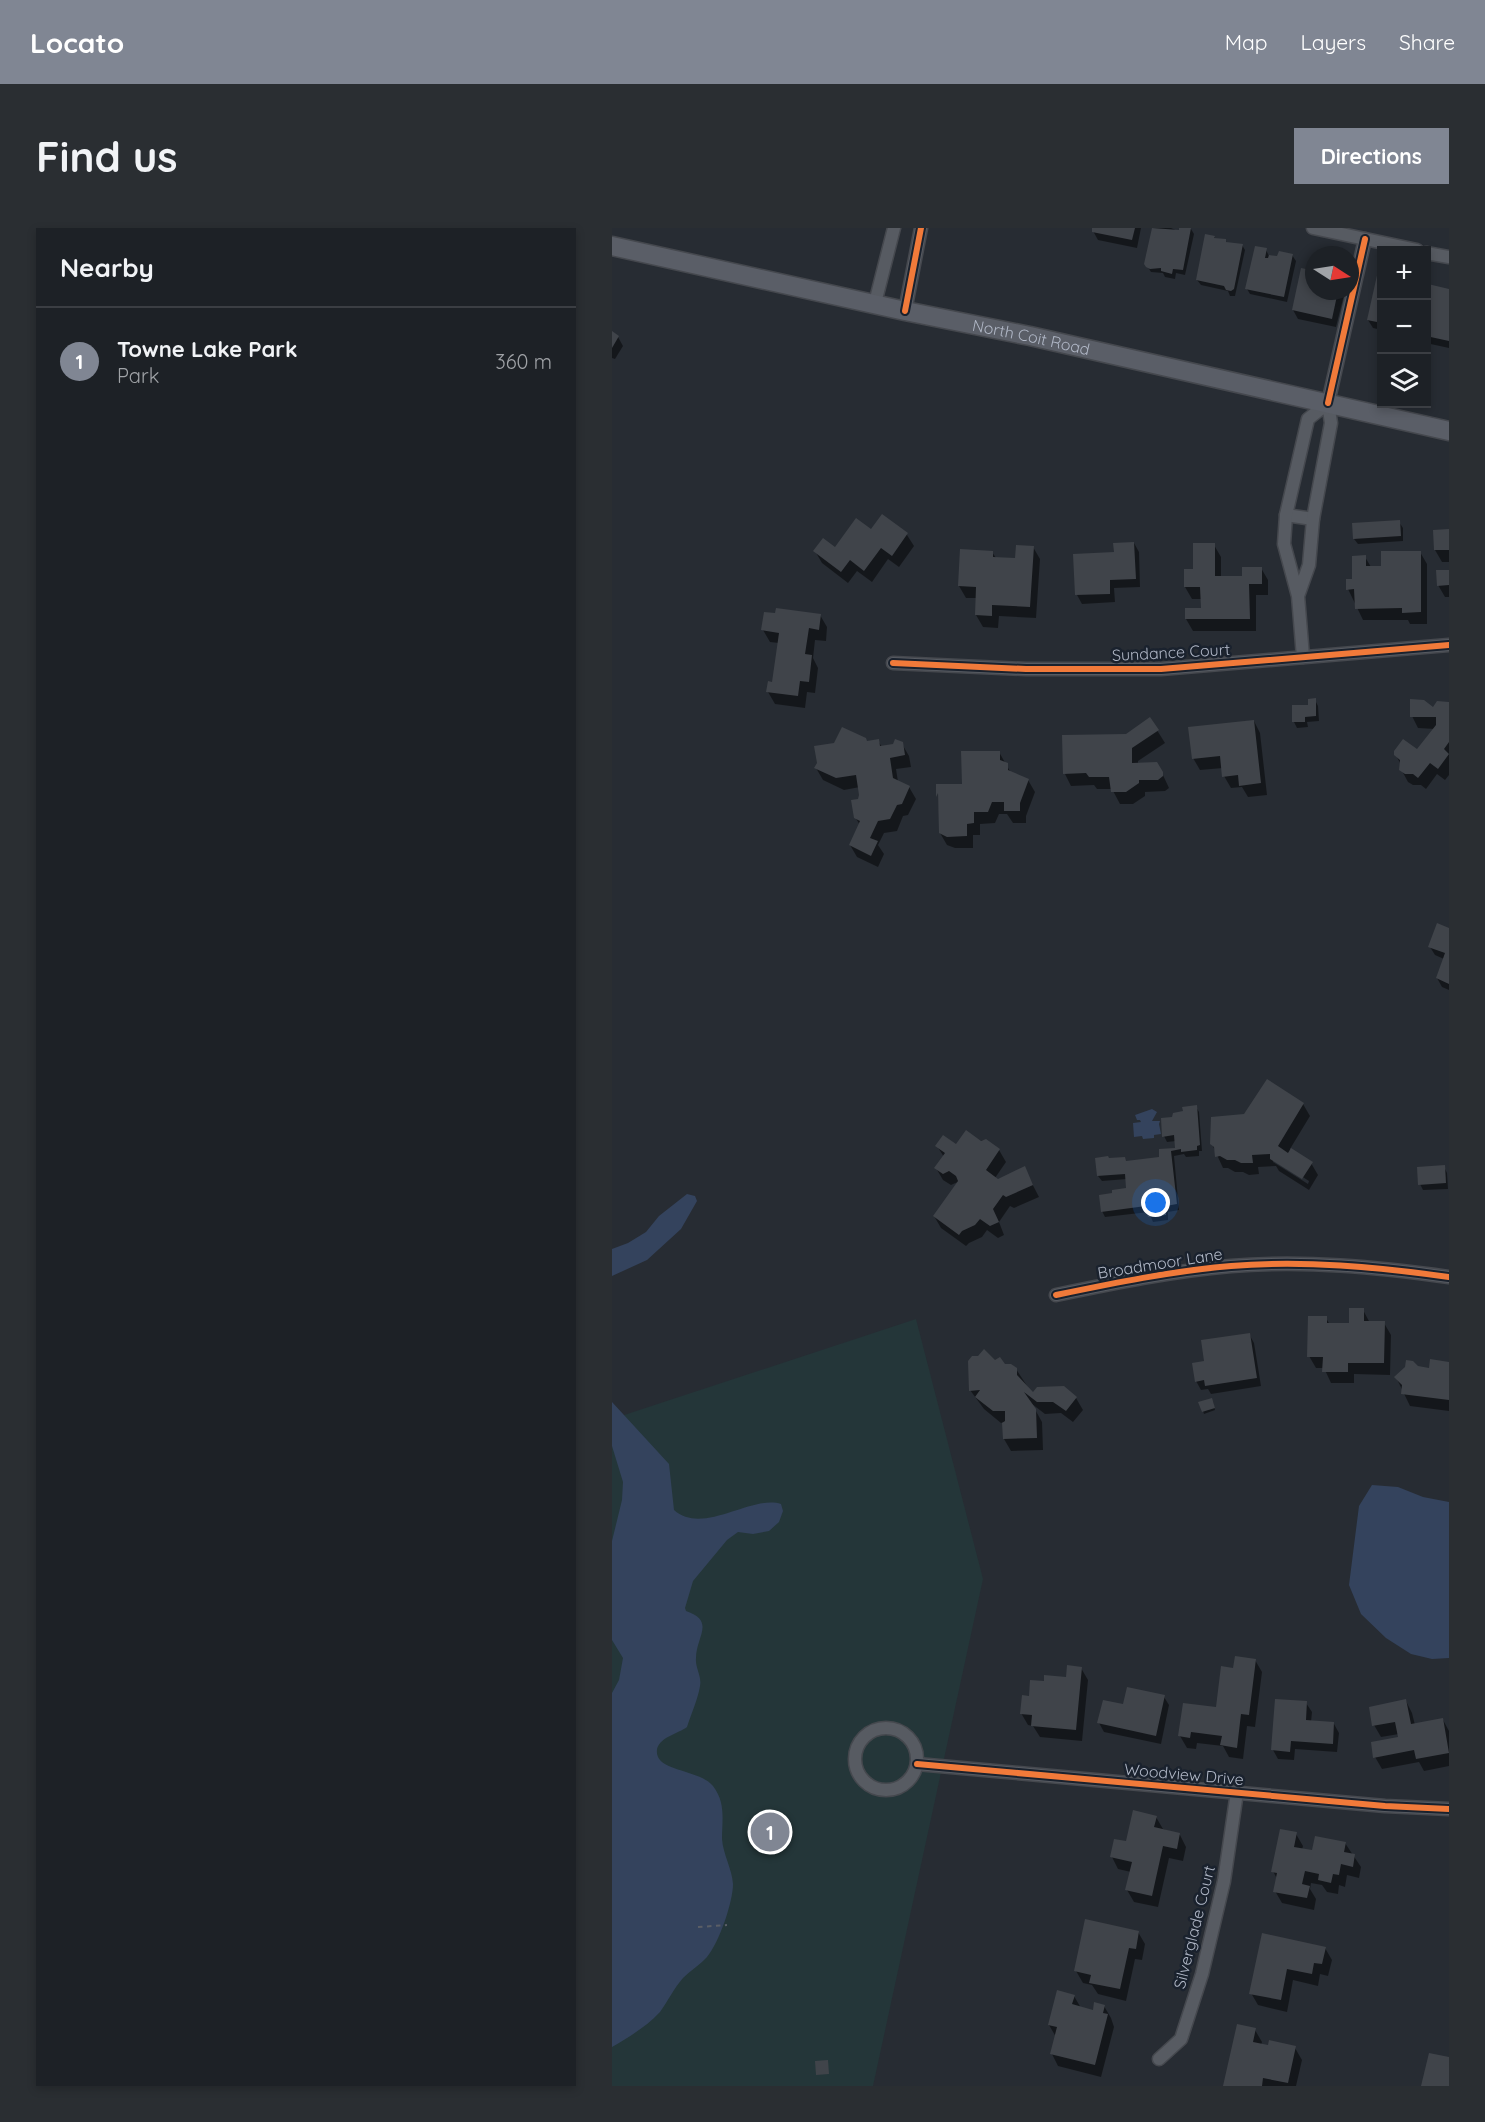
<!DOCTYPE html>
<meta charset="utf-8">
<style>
:root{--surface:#1d2126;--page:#2a2e32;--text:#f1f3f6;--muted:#a0a3a7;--line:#3b3e43;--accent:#808693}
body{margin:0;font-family:Quicksand,sans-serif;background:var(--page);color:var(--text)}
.controls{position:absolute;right:18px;top:18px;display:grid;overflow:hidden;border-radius:0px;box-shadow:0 3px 9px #0003}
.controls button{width:54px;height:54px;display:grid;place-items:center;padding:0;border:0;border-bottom:2px solid var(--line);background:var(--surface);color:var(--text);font:30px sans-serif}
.compass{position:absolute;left:693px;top:18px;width:54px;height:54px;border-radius:50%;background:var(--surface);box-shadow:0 3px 9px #0003;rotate:102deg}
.you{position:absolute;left:544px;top:975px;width:21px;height:21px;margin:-15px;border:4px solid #fff;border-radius:50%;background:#1a73e8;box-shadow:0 0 0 9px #1a73e833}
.badge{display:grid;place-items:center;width:39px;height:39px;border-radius:50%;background:var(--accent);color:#fff;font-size:20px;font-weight:700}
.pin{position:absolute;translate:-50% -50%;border:3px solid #fff;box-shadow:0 2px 6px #0006}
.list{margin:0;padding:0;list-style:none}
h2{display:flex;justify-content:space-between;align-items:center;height:78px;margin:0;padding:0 24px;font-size:26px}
h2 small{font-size:20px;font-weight:400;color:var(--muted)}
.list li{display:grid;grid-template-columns:39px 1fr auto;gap:18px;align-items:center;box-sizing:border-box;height:108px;padding:0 24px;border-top:2px solid var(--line)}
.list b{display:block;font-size:22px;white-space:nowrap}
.list p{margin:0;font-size:20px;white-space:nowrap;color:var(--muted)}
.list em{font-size:20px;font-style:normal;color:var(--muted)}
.icon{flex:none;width:33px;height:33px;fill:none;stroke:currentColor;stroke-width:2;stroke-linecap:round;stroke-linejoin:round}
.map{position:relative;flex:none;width:837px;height:1858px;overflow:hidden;border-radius:0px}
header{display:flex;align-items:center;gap:36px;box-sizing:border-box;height:84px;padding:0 30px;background:var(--accent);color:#fff}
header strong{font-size:28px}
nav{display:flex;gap:33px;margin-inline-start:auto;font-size:21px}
.intro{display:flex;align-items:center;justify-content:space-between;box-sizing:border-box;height:144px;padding:0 36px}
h1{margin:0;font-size:42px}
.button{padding:15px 27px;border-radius:0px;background:var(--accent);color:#fff;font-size:21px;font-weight:700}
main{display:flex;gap:36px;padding:0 36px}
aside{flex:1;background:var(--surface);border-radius:0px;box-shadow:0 3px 9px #0003}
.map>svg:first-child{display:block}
.green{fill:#243639}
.water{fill:#34435d}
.shadow{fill:#0007;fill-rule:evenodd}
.building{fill:#40444a}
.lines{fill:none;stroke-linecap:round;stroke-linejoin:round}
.minor-casing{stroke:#45484e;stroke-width:15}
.secondary-casing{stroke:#45484e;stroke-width:21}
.path{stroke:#5a5e66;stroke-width:2;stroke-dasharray:4.5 4.5;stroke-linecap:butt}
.minor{stroke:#575b62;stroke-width:12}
.secondary{stroke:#5a5e67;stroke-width:18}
.cycleway-casing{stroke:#1a222e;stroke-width:10}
.cycleway{stroke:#f17a3a;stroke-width:6}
.labels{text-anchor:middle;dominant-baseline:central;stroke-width:5;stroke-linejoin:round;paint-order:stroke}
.street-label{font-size:16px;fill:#b0b7c6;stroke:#1a222e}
</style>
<header>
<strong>Locato</strong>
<nav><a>Map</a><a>Layers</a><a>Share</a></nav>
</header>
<div class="intro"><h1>Find us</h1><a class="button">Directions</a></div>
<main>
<aside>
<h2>Nearby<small></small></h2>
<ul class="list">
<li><span class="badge">1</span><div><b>Towne Lake Park</b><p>Park</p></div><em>360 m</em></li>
</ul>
</aside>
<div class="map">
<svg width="837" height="1858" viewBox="0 0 837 1858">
<rect width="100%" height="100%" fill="#272c33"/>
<path class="green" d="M304,1091L371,1351L261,1858H0V1191Z"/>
<g class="water">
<path d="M540,881L545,884L540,893H548L547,896L549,906L542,907V910L531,911L530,908L522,909L521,895L529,894L528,892H525L523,887Z"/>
<path d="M75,966L83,968L85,973L69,1001L35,1032L0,1048V1021L16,1015L34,1004L47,988Z"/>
<path d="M0,1174L57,1236L62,1282C91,1308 140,1266 169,1276L171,1283L167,1294L157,1303L141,1306L126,1304L115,1312L81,1353L73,1380L74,1383C104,1393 84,1409 84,1430C83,1440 90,1448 88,1458C86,1471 79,1486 75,1499C66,1506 39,1511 46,1529C52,1543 89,1543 101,1558C114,1575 110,1592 110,1611C111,1626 120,1641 121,1656C121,1674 107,1715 95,1729C88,1737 79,1742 71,1750C62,1760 56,1773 48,1784C34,1799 17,1809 0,1819V1465L7,1452L11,1430L0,1412V1313L10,1272L11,1254L0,1218Z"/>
<path d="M760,1257L786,1259L811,1269L837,1274V1430L820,1431L799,1426L774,1410L749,1386L737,1357L747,1278Z"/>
</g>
<g class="shadow">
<path d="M482,0H529L525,20L486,12L481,3Z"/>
<path d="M541,0H559L568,4L569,0L579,1L582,6L573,47L564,45L563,51L553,49L551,45L539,44L534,36Z"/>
<path d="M602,9L603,11L613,12L615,15L630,17L633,22L623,68H618L616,63L589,57L585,52Z"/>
<path d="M654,22L657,28L666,30L680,27L684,33L675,74L638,66L635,61Z"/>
<path d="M702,37V63H733L724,99L686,91L681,82Z"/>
<path d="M770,46V102L761,100L756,92Z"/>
<path d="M817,58L837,63V120L814,115V71Z"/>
<path d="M0,105L6,109L11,118L3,131L0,130Z"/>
<path d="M271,288L295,307L302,318L287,339L276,331L260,354L245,343L236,355L210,335L203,323L223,321L259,303Z"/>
<path d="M787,294L791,300V313L746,316L742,311Z"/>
<path d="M837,303V334H830L823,322Z"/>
<path d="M522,315L527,324L528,359L502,360L503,374L470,376L465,367L503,325Z"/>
<path d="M602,317L609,329V350H632L649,340L656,352V367H644V403H581L574,391V381H590V371H580L573,359Z"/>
<path d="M421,319L428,331L424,390L387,388L386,400L371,399L364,387L365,370H354L347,358L380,324L384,330L405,331Z"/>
<path d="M808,324L815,336V396H798L796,392H751L736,361L753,329L759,339H771Z"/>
<path d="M837,343V369H833L826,357Z"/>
<path d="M165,387H208L215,399L214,413L203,412L201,430L206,440L203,465L195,464L193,480L163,476L156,464L162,456L167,415L158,414L151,402Z"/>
<path d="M703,472L706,478L707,493L695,494L696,499L685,500L682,494Z"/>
<path d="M837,475V547L833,552L825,546L814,561L809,557H801L796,554L789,541V537L784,527L806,524L823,501L806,500L800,488Z"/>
<path d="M538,491L553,515L526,533V536L550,545L557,560L553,563L533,564V568L521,576H508L500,561H485L482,557L459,558L453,546Z"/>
<path d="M642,493L648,505L655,567L636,569L630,559L619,560L612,548L611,540L588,542L581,530Z"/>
<path d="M266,513L270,519L290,516L297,528L299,539L284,541L286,554L297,559L304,571L296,587L291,588L285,603L272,605L266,617L272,626L266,639L245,629L238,617L248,597L243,589L249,568L248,559L232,562L211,552L204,540L255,515Z"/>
<path d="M387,524L399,545L416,552L423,564L414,588V595H401L395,586H387L383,595L368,596V607H361V620H343L335,617L328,605L326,558L351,557Z"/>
<path d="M837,701V762L830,759L825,750L832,731L823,727L818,719Z"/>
<path d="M691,876L698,888L678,921L699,935L706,947L697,962L667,943L664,938L646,939L647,946L637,947L631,944H623L616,940H611L600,916L633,888ZM661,930L697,953L696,956L661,934Z"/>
<path d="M584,879L587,884L590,923H587V928L574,929L572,926L562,928L567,982L556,984V992L541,994L537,984L493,989L490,983L516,962L515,951L490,953L486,948L497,932L515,935L549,931L548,922L565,921L564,913L555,914L552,908L562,890Z"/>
<path d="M373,912L387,922L394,934L383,950L385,952L412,940L427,969L402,980L398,978L387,994L392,1007L386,1010L375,1002L370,1009L357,1015L354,1018L329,1000L322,988L348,953L339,957L331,952L324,940L332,929L325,918H344Z"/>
<path d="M832,939L835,945L836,961L811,962L808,956Z"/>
<path d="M751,1082L758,1095H772L779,1107L778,1147L742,1146V1155H719L712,1140H704L697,1128L714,1090L718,1097H738Z"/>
<path d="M637,1106L642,1115L649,1158L599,1166L596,1161L589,1162L584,1153Z"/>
<path d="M383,1134L404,1141L421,1167L464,1170L471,1182L461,1194L449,1185L433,1186L420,1176L430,1194L431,1222L399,1223L392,1211V1194L389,1195L372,1181L358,1162Z"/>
<path d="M837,1135V1183L798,1178L784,1149L805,1140L818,1141Z"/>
<path d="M601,1174L603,1182L592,1186L591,1183Z"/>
<path d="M643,1432L650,1444L643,1499L635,1498L631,1531L617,1529L611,1518L585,1515L584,1521L575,1520L568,1508L605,1481L623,1442Z"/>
<path d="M469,1440L476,1452L470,1513L428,1509L421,1498L416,1497L409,1485L433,1454L455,1450Z"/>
<path d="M552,1469L557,1477L549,1516L492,1504L487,1495L512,1478Z"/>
<path d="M794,1473L800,1485L803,1497L831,1492L837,1503V1538L812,1543L807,1534L770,1541L763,1529L787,1510V1506L769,1509L762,1497Z"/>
<path d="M694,1475L700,1484L699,1494L722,1496L727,1505L725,1524L683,1521L682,1532L666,1531L661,1522Z"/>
<path d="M544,1589L551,1601L568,1607L574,1619L571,1633L557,1630L546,1679L522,1674L515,1662L519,1644L506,1641L500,1629Z"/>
<path d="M684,1606L691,1618L690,1622L701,1624L733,1615L749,1639L747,1650L735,1647L733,1659L727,1657L726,1666L715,1664L710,1657L699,1655L698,1661L704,1671L702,1682L670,1675L663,1663L665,1651L661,1643Z"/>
<path d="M526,1704L533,1716L530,1732L523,1731L514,1773L486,1766L480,1757L471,1755L464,1743Z"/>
<path d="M651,1707L713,1720L720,1732L716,1748L708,1746L706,1758L681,1752L675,1784L646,1777L639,1765Z"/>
<path d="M462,1768L469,1780L482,1783L492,1778L499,1790L502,1799L489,1849L446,1838L440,1826L444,1809L437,1797Z"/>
<path d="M643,1802L650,1814L649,1817L683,1820L690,1832L684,1858H613Z"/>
</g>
<g class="building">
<path d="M480,0H523L520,12L480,4Z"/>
<path d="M540,0L567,2V0H579L571,42L561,41L560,46L549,43V40L538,41L534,39L532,36Z"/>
<path d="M593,6L603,8L602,10L614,11V14L631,16L622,61L619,63L614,62L612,58L584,52Z"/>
<path d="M643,18L655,20L653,30H656L657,27L665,28L667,23L681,26L672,69L633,61Z"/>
<path d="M701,34L702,63H726L720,91L680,82L689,40L699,42Z"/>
<path d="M766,43L770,44V95L755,92Z"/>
<path d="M816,56L837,61V113L814,108Z"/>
<path d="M0,103L7,108L0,120Z"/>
<path d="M270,286L296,305L280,328L269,320L252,343L238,332L229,344L201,323L211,310L223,319L244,290L259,301Z"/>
<path d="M788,292L789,308L741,311L740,295Z"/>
<path d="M837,301V322H822L821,302Z"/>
<path d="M522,314L524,351L498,352V366L463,367L461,326L502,324L501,315Z"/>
<path d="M581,315H603V348H630V339H650V356H637L638,391H573V380H589L588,359H572V341H581Z"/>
<path d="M404,317L422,318L418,379L380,377V388L363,387L364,359L346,358L348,321L381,323V329L403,330Z"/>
<path d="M769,323H809V384L790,385V380L743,381L742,361L734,362V351H740V328L754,327V338H769Z"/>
<path d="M824,342H837V357L825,358Z"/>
<path d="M164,380L209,386L207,402L197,400L193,426L200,427L197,454L188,453L186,468L154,464L156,453L160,454L167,405L149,402L152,384L163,385Z"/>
<path d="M704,470V488L693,489V494H680V477H696V471Z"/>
<path d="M798,471L812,472L821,479L825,473L837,474V514L832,521L837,526L826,541L818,535L806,550L801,546H793L787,542L788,532L782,527V523L791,511L805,521L824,497V489H798Z"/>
<path d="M538,489L547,502L520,520V535L545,534L551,544V548L546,552H527V555L514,564H499L497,549H477L474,545L451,546L450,507L514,506Z"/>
<path d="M642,492L649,555L627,558L626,547L610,549L608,528L580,531L576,499Z"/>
<path d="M230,499L254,510L255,513L267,511L268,518L281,516L283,511L291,514L293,527L278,530L281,550L298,558L290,576L285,577L278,591L266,593L258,610L266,613L259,628L237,617L248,593L242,590L239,572L246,571L247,567L244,547L224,550L202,540L205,535L202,518L222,515Z"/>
<path d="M349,523H388V532L396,535V542L417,551L408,575V583H392V574H380L376,584H362V595L355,596V608L335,609L327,605L326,565L324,569V556H350Z"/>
<path d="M825,695L837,700V756L824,750L833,725L816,719Z"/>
<path d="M655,851L692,875L666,918L676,925L679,920L701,934L690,951L658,931V926L640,927L641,935H629L623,932H615L608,928L603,929L602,919L598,916L599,889L632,886Z"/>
<path d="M585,877L588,917L585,918V922L569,924V921L559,923L565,976L554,978V987L536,989L534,978L489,984L487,967L500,965V962L514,960L513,946L485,948L483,930L496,928L497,930L513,929L514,933L547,929V921L563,920L562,907L550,909L549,890L560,889L561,885L571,883L570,879Z"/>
<path d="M354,902L369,913L374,911L388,921L374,942L386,951L413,938L421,957L394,969L391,967L381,981L387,994L378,998L368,991L363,997L350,1003L347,1007L321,988L346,953L344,948L337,943L331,946L322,940L333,925L323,918L331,907L344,916Z"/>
<path d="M833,937L834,955L806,957L805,939Z"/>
<path d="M737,1080H752V1093H773L772,1135H736V1144H710L711,1129H695L696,1088H715V1095H737Z"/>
<path d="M638,1105L645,1150L593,1158L592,1152L583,1154L580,1135L592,1133L589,1112Z"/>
<path d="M372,1121L383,1132L388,1129L393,1136H399L405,1140V1147L421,1164L425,1159L452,1158L465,1169L454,1183L441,1174H425L412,1164L424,1181L425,1210L391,1211L390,1195L393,1193V1183H381L363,1169L368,1162L357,1163L356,1133L360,1128H366Z"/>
<path d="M818,1131L837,1134V1172L789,1166L790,1157L782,1149L793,1139L794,1132L801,1133L806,1138L817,1140Z"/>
<path d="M600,1170L603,1180L590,1184L586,1174Z"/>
<path d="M623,1428L644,1431L637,1487L629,1486L625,1520L608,1517L610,1508L579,1504L578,1510L566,1508L571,1475L604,1479L609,1438L621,1440Z"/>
<path d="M455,1437L470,1439L464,1502L419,1498L420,1487L408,1486L410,1467L417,1468L418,1452L432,1453V1447L454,1449Z"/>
<path d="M515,1459L553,1467L544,1508L485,1495L491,1472L511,1476Z"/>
<path d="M663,1471L695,1473L694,1492L722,1494L721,1516L679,1513L678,1524L659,1522Z"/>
<path d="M794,1471L799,1496L831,1490L837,1525L804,1531L802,1522L761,1530L759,1514L786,1509L783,1494L760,1498L757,1479Z"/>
<path d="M521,1582L545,1588L542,1599L568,1605L565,1621L551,1618L540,1668L513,1662L520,1634L498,1629L502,1611L514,1613Z"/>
<path d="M668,1601L685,1604L682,1619L700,1622L703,1608L734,1614L732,1624L743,1626L741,1639L729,1636L727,1647L721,1646L719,1655L706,1652L707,1646L693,1643L690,1656L698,1658L695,1670L661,1664L665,1645L659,1644Z"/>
<path d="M473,1691L527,1703L524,1721L517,1720L508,1761L477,1755L479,1747L462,1743Z"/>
<path d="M650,1705L714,1719L710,1736L702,1735L700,1746L675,1741L669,1772L637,1766Z"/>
<path d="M445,1762L463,1767L460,1776L481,1782L482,1774L493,1777L491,1785L496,1786L483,1837L438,1826L445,1799L436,1797Z"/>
<path d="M625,1796L644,1800L641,1814L656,1817L657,1812L684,1818L676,1855L651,1850L650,1858H611Z"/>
<path d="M817,1825L837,1829V1858H809Z"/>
<path d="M216,1832L217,1846L204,1847L203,1833Z"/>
</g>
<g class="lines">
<g class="minor-casing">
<g id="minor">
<path d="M701,0L805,22"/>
<path d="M814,25L837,29"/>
<path d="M263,75L282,0"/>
<path d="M293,83L309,0"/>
<path d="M716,175L753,11"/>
<path d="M674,287L701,291"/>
<path d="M686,368L697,337L701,291L719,195L716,175L696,191L674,287L672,316L686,368L691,429"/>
<path d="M281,435L414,441H549L837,417"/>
<path d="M444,1067C502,1055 560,1043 619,1038C692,1032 765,1039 837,1049"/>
<circle cx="274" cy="1531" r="31"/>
<path d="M305,1536L773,1578L837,1581"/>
<path d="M547,1831L569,1811L590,1746L612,1653L625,1564"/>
</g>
</g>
<g class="secondary-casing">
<g id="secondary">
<path id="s1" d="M0,18L293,83L418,108L837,203"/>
</g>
</g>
<path class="path" d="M86,1699L115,1697"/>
<use href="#minor" class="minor"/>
<use href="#secondary" class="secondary"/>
<g class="cycleway-casing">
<g id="cycleway">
<path d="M293,83L309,0"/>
<path d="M716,175L753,11"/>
<path d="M281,435L414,441H549L837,417"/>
<path d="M444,1067C502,1055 560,1043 619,1038C692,1032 765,1039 837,1049"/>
<path d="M305,1536L773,1578L837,1581"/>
</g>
</g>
<use href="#cycleway" class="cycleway"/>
</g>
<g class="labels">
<g class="street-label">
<text stroke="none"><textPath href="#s1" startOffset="429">North Coit Road</textPath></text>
<text transform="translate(559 424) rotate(-3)">Sundance Court</text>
<text transform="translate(548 1035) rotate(-9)">Broadmoor Lane</text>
<text transform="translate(572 1546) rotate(5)">Woodview Drive</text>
<text transform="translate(582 1699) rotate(-76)">Silverglade Court</text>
</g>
</g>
</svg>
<div class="controls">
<button>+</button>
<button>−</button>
<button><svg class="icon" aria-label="layers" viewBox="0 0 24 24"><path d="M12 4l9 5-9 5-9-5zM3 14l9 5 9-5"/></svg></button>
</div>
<svg class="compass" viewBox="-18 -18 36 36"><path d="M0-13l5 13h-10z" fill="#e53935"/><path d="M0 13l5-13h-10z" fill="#a0a3a7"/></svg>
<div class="you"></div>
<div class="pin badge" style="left:158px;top:1604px">1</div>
</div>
</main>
